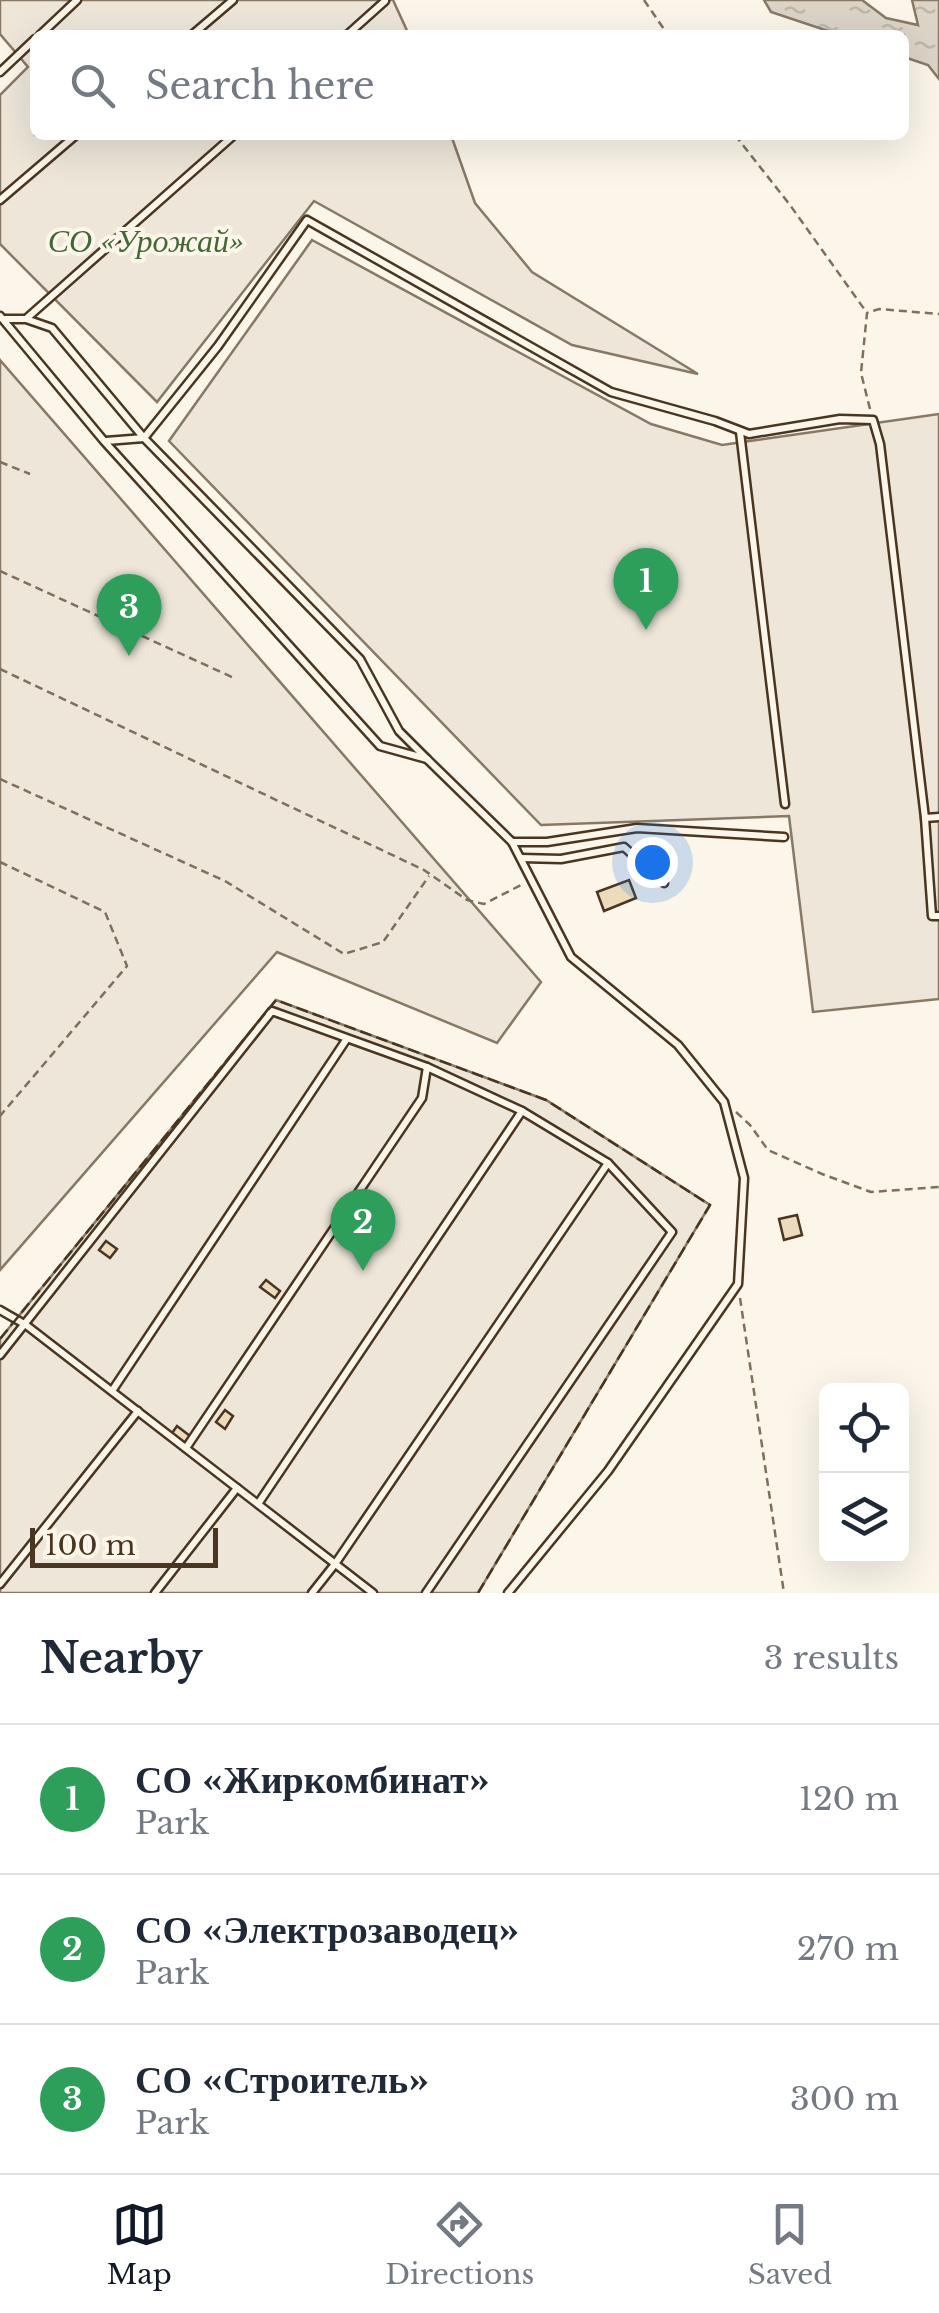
<!DOCTYPE html>
<meta charset="utf-8">
<style>
:root{--surface:#fff;--page:#f2f2f3;--text:#1f2937;--muted:#747a83;--line:#e0e1e3;--accent:#111827}
body{margin:0;font-family:"Libre Baskerville",serif;background:var(--page);color:var(--text)}
.controls{position:absolute;right:30px;bottom:30px;display:grid;overflow:hidden;border-radius:15px;box-shadow:0 10px 40px #0002}
.controls button{width:90px;height:90px;display:grid;place-items:center;padding:0;border:0;border-bottom:2px solid var(--line);background:var(--surface);color:var(--text);font:50px sans-serif}
.scale{position:absolute;left:30px;bottom:25px;width:188px;box-sizing:border-box;padding-left:10px;border:5px solid #4a3520;border-top:0;font-size:28px;line-height:35px;white-space:nowrap;color:#4a3520;-webkit-text-stroke:8px #fbf6e9;paint-order:stroke}
.you{position:absolute;left:652px;top:862px;width:35px;height:35px;margin:-25px;border:8px solid #fff;border-radius:50%;background:#1a73e8;box-shadow:0 0 0 15px #1a73e833}
.badge{display:grid;place-items:center;width:65px;height:65px;border-radius:50%;background:var(--accent);color:#fff;font-size:32px;font-weight:700}
.pin{position:absolute;translate:-50% -82px;filter:drop-shadow(0 2px 5px #0008)}
.pin::after{content:'';position:absolute;top:52px;width:35px;height:30px;background:inherit;clip-path:polygon(0 0,100% 0,50% 100%)}
.list{margin:0;padding:0;list-style:none}
h2{display:flex;justify-content:space-between;align-items:center;height:130px;margin:0;padding:0 40px;font-size:42px}
h2 small{font-size:32px;font-weight:400;color:var(--muted)}
.list li{display:grid;grid-template-columns:65px 1fr auto;gap:30px;align-items:center;box-sizing:border-box;height:150px;padding:0 40px;border-top:2px solid var(--line)}
.list b{display:block;font-size:38px;white-space:nowrap}
.list p{margin:0;font-size:32px;white-space:nowrap;color:var(--muted)}
.list em{font-size:32px;font-style:normal;color:var(--muted)}
.icon{flex:none;width:55px;height:55px;fill:none;stroke:currentColor;stroke-width:2;stroke-linecap:round;stroke-linejoin:round}
.map{position:relative;flex:none;width:939px;height:1593px;overflow:hidden}
.search{position:absolute;background:var(--surface);box-shadow:0 10px 40px #0002;left:30px;right:30px;top:30px;height:110px;display:flex;align-items:center;gap:25px;box-sizing:border-box;padding:0 35px;border-radius:15px;color:var(--muted);font-size:38px}
.sheet{height:580px;background:var(--surface)}
nav{display:flex;justify-content:space-around;align-items:center;box-sizing:border-box;height:140px;border-top:2px solid var(--line);background:var(--surface);font-size:28px;color:var(--muted)}
nav a{display:grid;justify-items:center;gap:5px}
nav .on{color:var(--accent)}
.map>svg:first-child{display:block}
.garden{fill:#ede6d9;stroke:#887966;stroke-width:2.5}
.water{fill:url(#water-ripples);stroke:#887966;stroke-width:2.5}
.building{fill:#ecdcbc;stroke:#4a3520;stroke-width:2.5}
.lines{fill:none;stroke-linecap:round;stroke-linejoin:round}
.lane-casing{stroke:#4a3520;stroke-width:11}
.path{stroke:#7f6f5c;stroke-width:2.5;stroke-dasharray:8 5;stroke-linecap:butt}
.lane{stroke:#fbf6e9;stroke-width:6}
.fence{stroke:#4a3520;stroke-width:2.5;stroke-dasharray:12 5;stroke-linecap:butt}
.labels{text-anchor:middle;dominant-baseline:central;stroke-width:8;stroke-linejoin:round;paint-order:stroke}
.park-label{font-size:32px;font-style:italic;fill:#436837;stroke:#fbf6e9}
</style>
<div class="map">
<svg width="939" height="1593" viewBox="0 0 939 1593">
<defs>
<pattern id="water-ripples" width="26" height="14" patternUnits="userSpaceOnUse" patternTransform="scale(2.5)"><rect width="26" height="14" fill="#dcd4c6"/><path d="M2 4q2-2 4 0t4 0M15 11q2-2 4 0t4 0" fill="none" stroke="#beb7aa"/></pattern>
</defs>
<rect width="100%" height="100%" fill="#fbf6e9"/>
<g class="garden">
<path d="M0,0H393L409,35H35V135H451L475,203L532,272L698,374L572,345L314,201L157,402L0,244V95L28,67L0,34Z"/>
<path d="M312,240L651,424L722,445L939,414V999L813,1012L789,816L541,825L169,441Z"/>
<path d="M0,360L541,982L497,1043L277,952L0,1270Z"/>
<path d="M276,1000L546,1100L710,1205L478,1593H0V1339Z"/>
</g>
<path class="water" d="M764,0H862L886,18L918,25L912,0H939V79L928,65L904,57V35H840L771,12Z"/>
<g class="building">
<path d="M629,880L636,898L604,911L597,892Z"/>
<path d="M797,1215L802,1235L784,1240L779,1219Z"/>
<path d="M106,1241L117,1249L110,1258L99,1250Z"/>
<path d="M266,1280L280,1291L275,1298L260,1287Z"/>
<path d="M225,1410L233,1416L225,1429L216,1422Z"/>
<path d="M177,1426L190,1436L183,1445L170,1436Z"/>
</g>
<g class="lines">
<g class="lane-casing">
<g id="lane">
<path d="M40,35L77,0"/>
<path d="M192,35L233,0"/>
<path d="M347,35L385,1"/>
<path d="M0,72L35,39"/>
<path d="M0,200L76,135"/>
<path d="M0,316L104,441L380,746L427,759L512,842L571,957L678,1045L724,1102L744,1178L738,1284L608,1471L508,1593"/>
<path d="M27,318L234,135"/>
<path d="M4,319H26L52,328L144,438L360,659L399,731L427,759"/>
<path d="M740,432L785,804"/>
<path d="M106,441L144,438L218,346L307,220L611,392L715,421L749,434L840,419L873,420L880,444L925,818L932,916H939"/>
<path d="M925,818L939,817"/>
<path d="M512,842H547L637,828L784,837"/>
<path d="M521,858L561,859L624,847L664,883"/>
<path d="M0,1310L26,1325L373,1593"/>
<path d="M0,1355L272,1011L427,1067L522,1111L608,1163L672,1232L426,1593"/>
<path d="M112,1391L346,1040"/>
<path d="M186,1448L422,1098L427,1067"/>
<path d="M258,1504L522,1111"/>
<path d="M0,1584L138,1411"/>
<path d="M155,1593L237,1488"/>
<path d="M312,1593L335,1564L608,1163"/>
</g>
</g>
<g class="path">
<path d="M644,0L668,35"/>
<path d="M735,135L790,205L867,313"/>
<path d="M870,409L861,373L867,313L879,309L939,314"/>
<path d="M0,462L30,474"/>
<path d="M0,571L234,678"/>
<path d="M0,669L424,870L467,900L484,904L523,884"/>
<path d="M0,779L225,881L344,954L383,942L429,876"/>
<path d="M0,862L105,912L127,966L0,1116"/>
<path d="M736,1112L750,1125L768,1150L822,1174L871,1192L939,1187"/>
<path d="M740,1298L784,1593"/>
</g>
<use href="#lane" class="lane"/>
<path class="fence" d="M0,1339L276,1000L546,1100L710,1205L478,1593"/>
</g>
<g class="labels">
<g class="park-label">
<text x="146" y="241">СО «Урожай»</text>
</g>
</g>
</svg>
<div class="controls">
<button><svg class="icon" aria-label="locate" viewBox="0 0 24 24"><circle cx="12" cy="12" r="6"/><path d="M12 2v4M12 18v4M2 12h4M18 12h4"/></svg></button>
<button><svg class="icon" aria-label="layers" viewBox="0 0 24 24"><path d="M12 4l9 5-9 5-9-5zM3 14l9 5 9-5"/></svg></button>
</div>
<div class="scale">100 m</div>
<div class="you"></div>
<div class="pin badge" style="left:646px;top:630px;background:#2e9e5b">1</div>
<div class="pin badge" style="left:363px;top:1271px;background:#2e9e5b">2</div>
<div class="pin badge" style="left:129px;top:656px;background:#2e9e5b">3</div>
<div class="search"><svg class="icon" aria-label="search" viewBox="0 0 24 24"><circle cx="10" cy="10" r="6"/><path d="M15 15l6 6"/></svg>Search here</div>
</div>
<section class="sheet">
<h2>Nearby<small>3 results</small></h2>
<ul class="list">
<li><span class="badge" style="background:#2e9e5b">1</span><div><b>СО «Жиркомбинат»</b><p>Park</p></div><em>120 m</em></li>
<li><span class="badge" style="background:#2e9e5b">2</span><div><b>СО «Электрозаводец»</b><p>Park</p></div><em>270 m</em></li>
<li><span class="badge" style="background:#2e9e5b">3</span><div><b>СО «Строитель»</b><p>Park</p></div><em>300 m</em></li>
</ul>
</section>
<nav>
<a class="on"><svg class="icon" aria-label="map" viewBox="0 0 24 24"><path d="M3 6l6-2 6 2 6-2v14l-6 2-6-2-6 2zM9 4v14M15 6v14"/></svg>Map</a>
<a><svg class="icon" aria-label="directions" viewBox="0 0 24 24"><path d="M12 3l9 9-9 9-9-9zM9 14v-3h6M13 9l2 2-2 2"/></svg>Directions</a>
<a><svg class="icon" aria-label="saved" viewBox="0 0 24 24"><path d="M7 4h10v16l-5-4-5 4z"/></svg>Saved</a>
</nav>
